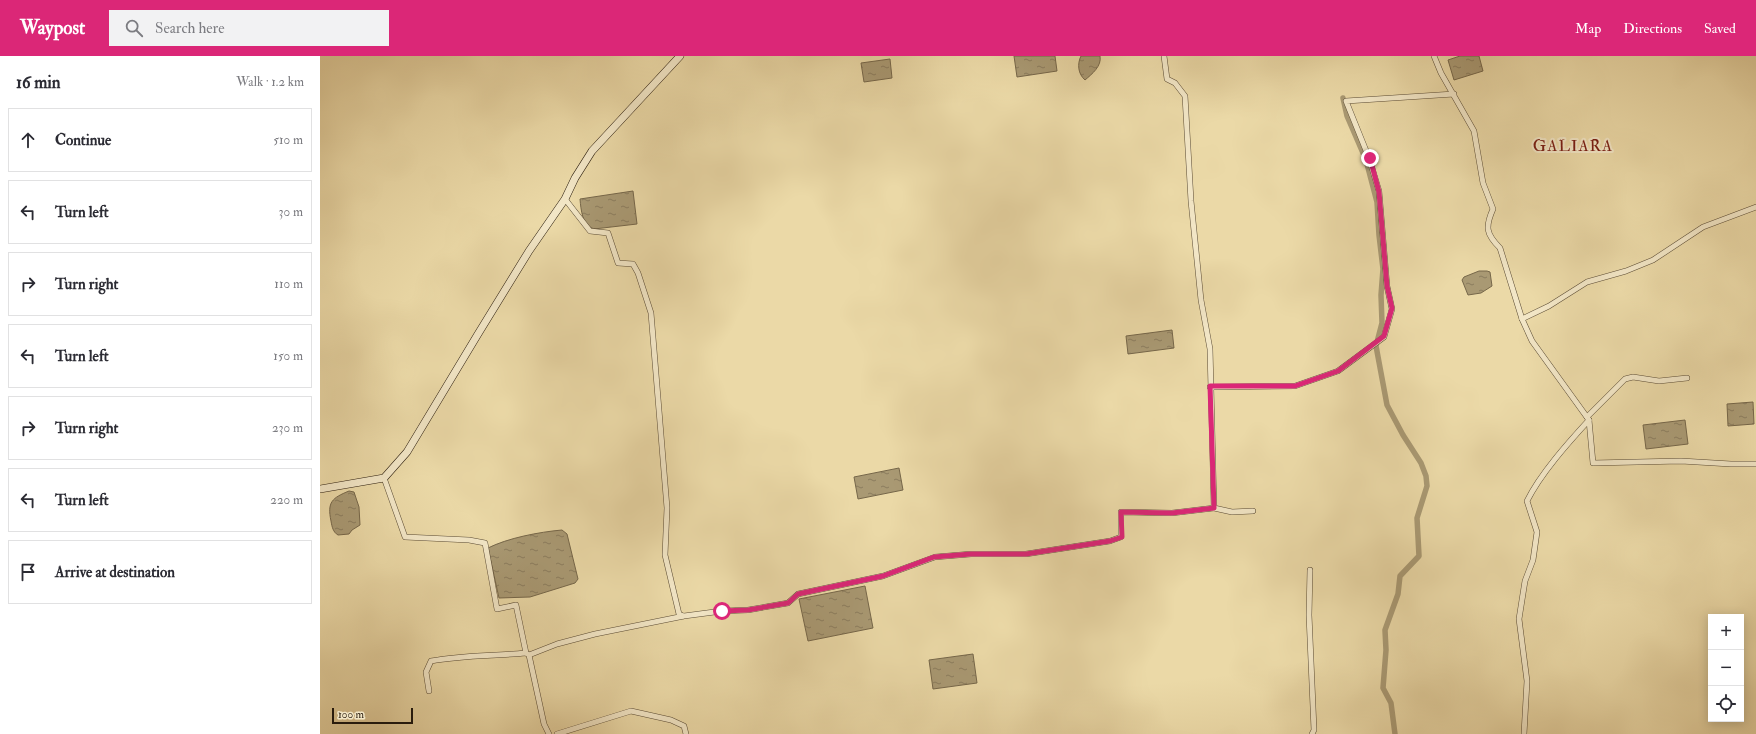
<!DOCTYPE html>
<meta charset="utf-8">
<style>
:root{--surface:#fff;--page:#f2f2f3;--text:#2b2b33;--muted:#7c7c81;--line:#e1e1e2;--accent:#db2777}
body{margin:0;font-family:"IM FELL Double Pica",serif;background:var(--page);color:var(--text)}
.controls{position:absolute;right:12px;bottom:12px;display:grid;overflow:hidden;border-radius:0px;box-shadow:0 2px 10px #0003}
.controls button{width:36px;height:36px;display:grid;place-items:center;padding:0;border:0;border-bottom:1px solid var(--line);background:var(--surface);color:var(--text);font:20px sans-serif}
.scale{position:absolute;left:12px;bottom:10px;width:81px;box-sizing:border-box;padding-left:4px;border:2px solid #2a1c0d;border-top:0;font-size:11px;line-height:14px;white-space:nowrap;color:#2a1c0d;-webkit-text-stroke:3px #f2e6c6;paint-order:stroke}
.stop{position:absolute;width:12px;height:12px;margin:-9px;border:3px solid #db2777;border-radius:50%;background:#fff}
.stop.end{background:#db2777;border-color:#fff;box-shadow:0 1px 4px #0008}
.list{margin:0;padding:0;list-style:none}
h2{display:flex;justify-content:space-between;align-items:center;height:52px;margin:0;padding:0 16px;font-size:17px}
h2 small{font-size:13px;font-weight:400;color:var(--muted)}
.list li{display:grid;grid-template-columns:26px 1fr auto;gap:12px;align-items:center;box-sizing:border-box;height:64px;margin:0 8px 8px;padding:0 8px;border:1px solid var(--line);border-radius:0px}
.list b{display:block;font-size:15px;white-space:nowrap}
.list em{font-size:13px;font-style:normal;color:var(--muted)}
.icon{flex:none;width:22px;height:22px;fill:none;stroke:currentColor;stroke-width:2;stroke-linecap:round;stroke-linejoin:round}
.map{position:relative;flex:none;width:1436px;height:678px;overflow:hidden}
header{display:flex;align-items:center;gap:24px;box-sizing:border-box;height:56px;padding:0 20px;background:var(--accent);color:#fff}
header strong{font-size:19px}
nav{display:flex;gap:22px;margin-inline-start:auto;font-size:14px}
.search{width:280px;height:36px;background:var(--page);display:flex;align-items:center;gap:10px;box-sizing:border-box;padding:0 14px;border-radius:0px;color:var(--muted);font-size:15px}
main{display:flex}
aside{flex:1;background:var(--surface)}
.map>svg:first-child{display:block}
.water{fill:url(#water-ripples);stroke:#76674a}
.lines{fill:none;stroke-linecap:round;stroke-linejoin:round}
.canal{stroke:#a99973;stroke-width:5.5}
.street-casing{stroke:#5a4b34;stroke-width:6}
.secondary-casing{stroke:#2a1c0d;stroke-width:8}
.street{stroke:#f2e6c6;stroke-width:5}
.secondary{stroke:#f2e6c6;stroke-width:7}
.route{stroke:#db2777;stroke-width:5}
.labels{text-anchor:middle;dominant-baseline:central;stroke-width:4;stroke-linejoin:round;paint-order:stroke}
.quarter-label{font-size:16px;letter-spacing:1px;fill:#7a1f14;stroke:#f2e6c6}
</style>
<header>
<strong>Waypost</strong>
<div class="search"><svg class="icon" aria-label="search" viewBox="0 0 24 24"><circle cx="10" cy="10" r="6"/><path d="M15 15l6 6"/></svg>Search here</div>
<nav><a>Map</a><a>Directions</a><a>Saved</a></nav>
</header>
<main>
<aside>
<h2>16 min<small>Walk · 1.2 km</small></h2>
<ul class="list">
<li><svg class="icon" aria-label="ahead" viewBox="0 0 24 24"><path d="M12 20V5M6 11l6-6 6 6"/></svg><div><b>Continue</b></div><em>510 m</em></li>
<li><svg class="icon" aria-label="left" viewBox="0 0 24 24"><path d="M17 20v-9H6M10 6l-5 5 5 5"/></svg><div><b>Turn left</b></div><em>30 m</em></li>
<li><svg class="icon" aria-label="right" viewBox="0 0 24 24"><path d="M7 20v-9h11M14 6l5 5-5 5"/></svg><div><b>Turn right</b></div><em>110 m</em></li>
<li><svg class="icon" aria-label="left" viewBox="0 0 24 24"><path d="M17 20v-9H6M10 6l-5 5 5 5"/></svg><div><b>Turn left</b></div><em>150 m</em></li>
<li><svg class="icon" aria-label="right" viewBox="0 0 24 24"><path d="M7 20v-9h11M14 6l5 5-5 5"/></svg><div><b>Turn right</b></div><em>230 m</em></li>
<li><svg class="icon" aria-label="left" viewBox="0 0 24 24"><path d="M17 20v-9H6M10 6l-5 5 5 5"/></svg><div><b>Turn left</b></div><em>220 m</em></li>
<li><svg class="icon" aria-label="arrive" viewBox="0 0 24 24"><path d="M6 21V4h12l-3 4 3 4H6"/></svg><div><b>Arrive at destination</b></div></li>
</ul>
</aside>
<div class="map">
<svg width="1436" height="678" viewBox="0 0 1436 678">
<defs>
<pattern id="water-ripples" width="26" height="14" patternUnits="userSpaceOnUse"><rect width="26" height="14" fill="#a99973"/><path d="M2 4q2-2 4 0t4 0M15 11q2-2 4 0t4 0" fill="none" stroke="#8a7c5d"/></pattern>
</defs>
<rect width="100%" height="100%" fill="#ebd9a7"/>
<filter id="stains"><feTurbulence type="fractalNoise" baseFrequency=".005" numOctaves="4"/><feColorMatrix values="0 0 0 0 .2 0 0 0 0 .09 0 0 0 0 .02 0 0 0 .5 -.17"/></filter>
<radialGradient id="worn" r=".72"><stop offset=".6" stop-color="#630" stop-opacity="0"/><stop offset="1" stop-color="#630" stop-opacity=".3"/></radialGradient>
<g class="water">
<path d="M694,0H735L737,15L697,21Z"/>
<path d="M761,0H780C782,10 772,18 765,24C758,18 757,8 761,0Z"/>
<path d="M1140,0H1159L1163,15L1134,24L1128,4Z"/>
<path d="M570,3L572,22L544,26L541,7Z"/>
<path d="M313,135L317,168L274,173C262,169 261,154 260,143Z"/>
<path d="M1159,215H1167L1170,216L1172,230L1161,237L1148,239L1142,224L1144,221Z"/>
<path d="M852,274L854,292L808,298L806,280Z"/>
<path d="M1433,346L1434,368L1408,370L1407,348Z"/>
<path d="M1365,364L1368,388L1326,393L1323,369Z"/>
<path d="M579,412L583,434L538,443L534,421Z"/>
<path d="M29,435L34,436L39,451L40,469L32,474L29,478L18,479C13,476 12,471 11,465C7,446 12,442 29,435Z"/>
<path d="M242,474L247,478L258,523L255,527L210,541L179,542L168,492C188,482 219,476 242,474Z"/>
<path d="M545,530L553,572L488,585L479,543Z"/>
<path d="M653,598L657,627L613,633L609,604Z"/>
</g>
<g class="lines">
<path class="canal" d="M1023,42L1027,60L1046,104L1057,146L1059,179L1063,213L1061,239L1062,267L1056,290L1067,349L1083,379L1101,407L1106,420L1107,430L1097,462L1099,500L1080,520L1078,538L1065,574L1066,594L1063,632L1071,647L1075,678"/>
<g class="street-casing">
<g id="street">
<path d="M1114,0L1121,17L1154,75L1163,127L1173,153C1165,171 1166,178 1180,192L1202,263L1212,285L1269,364L1273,407L1361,405L1411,408H1436"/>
<path d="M245,143L270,175L288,177L298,207L313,208L318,217L331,257L347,452L345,499L359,558L363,560"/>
<path d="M1202,263L1229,250L1267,226L1306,215L1333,204L1383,171L1436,151"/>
<path d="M890,331L975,330L1018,315L1064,281L1072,253L1067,230L1059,135L1049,102L1026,45L1134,38"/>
<path d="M1267,361L1305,323L1313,321L1339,325L1367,322"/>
<path d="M64,422L85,481L149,484L165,487L177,553L196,549L206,597L209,599"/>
<path d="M894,452L912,456L933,455"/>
<path d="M990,514L989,559L994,674L992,678"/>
<path d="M109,635L106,616L111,605C143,599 175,600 206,597"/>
<path d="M229,678L224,668L209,599L237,588L275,578L364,560L402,555L428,554L468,547L478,538L563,520L615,501L651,498H706L790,485L801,481V456L852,457L894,452L890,293L881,244L871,145L865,40L855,27L847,23L844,0"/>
<path d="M237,678L311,655L351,664L364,670L366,678"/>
<path d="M1204,678L1207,625L1199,563L1205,525L1213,504L1217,476L1207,445C1221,417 1248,387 1269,364"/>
</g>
</g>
<g class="secondary-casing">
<path id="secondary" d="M0,433L64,422L87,396L158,278L209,195L245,143L255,122L272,95L360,0"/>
</g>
<use href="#street" class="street"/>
<use href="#secondary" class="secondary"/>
</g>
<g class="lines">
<path class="route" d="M402,555L428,554L468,547L478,538L563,520L614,501L651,498H706L790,485L802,481L801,456L852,457L894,452L890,330H975L1018,315L1064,280L1072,252L1067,230L1059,136L1050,102"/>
</g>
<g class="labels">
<g class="quarter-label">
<text x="1253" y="90">GALIARA</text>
</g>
</g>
<rect width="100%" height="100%" filter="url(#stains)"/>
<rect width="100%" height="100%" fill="url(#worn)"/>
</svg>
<div class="controls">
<button>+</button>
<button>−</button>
<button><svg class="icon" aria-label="locate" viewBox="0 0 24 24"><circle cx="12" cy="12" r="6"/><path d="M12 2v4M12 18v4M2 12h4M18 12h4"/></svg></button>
</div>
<div class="scale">100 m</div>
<div class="stop" style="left:402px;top:555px"></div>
<div class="stop end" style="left:1050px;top:102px"></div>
</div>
</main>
